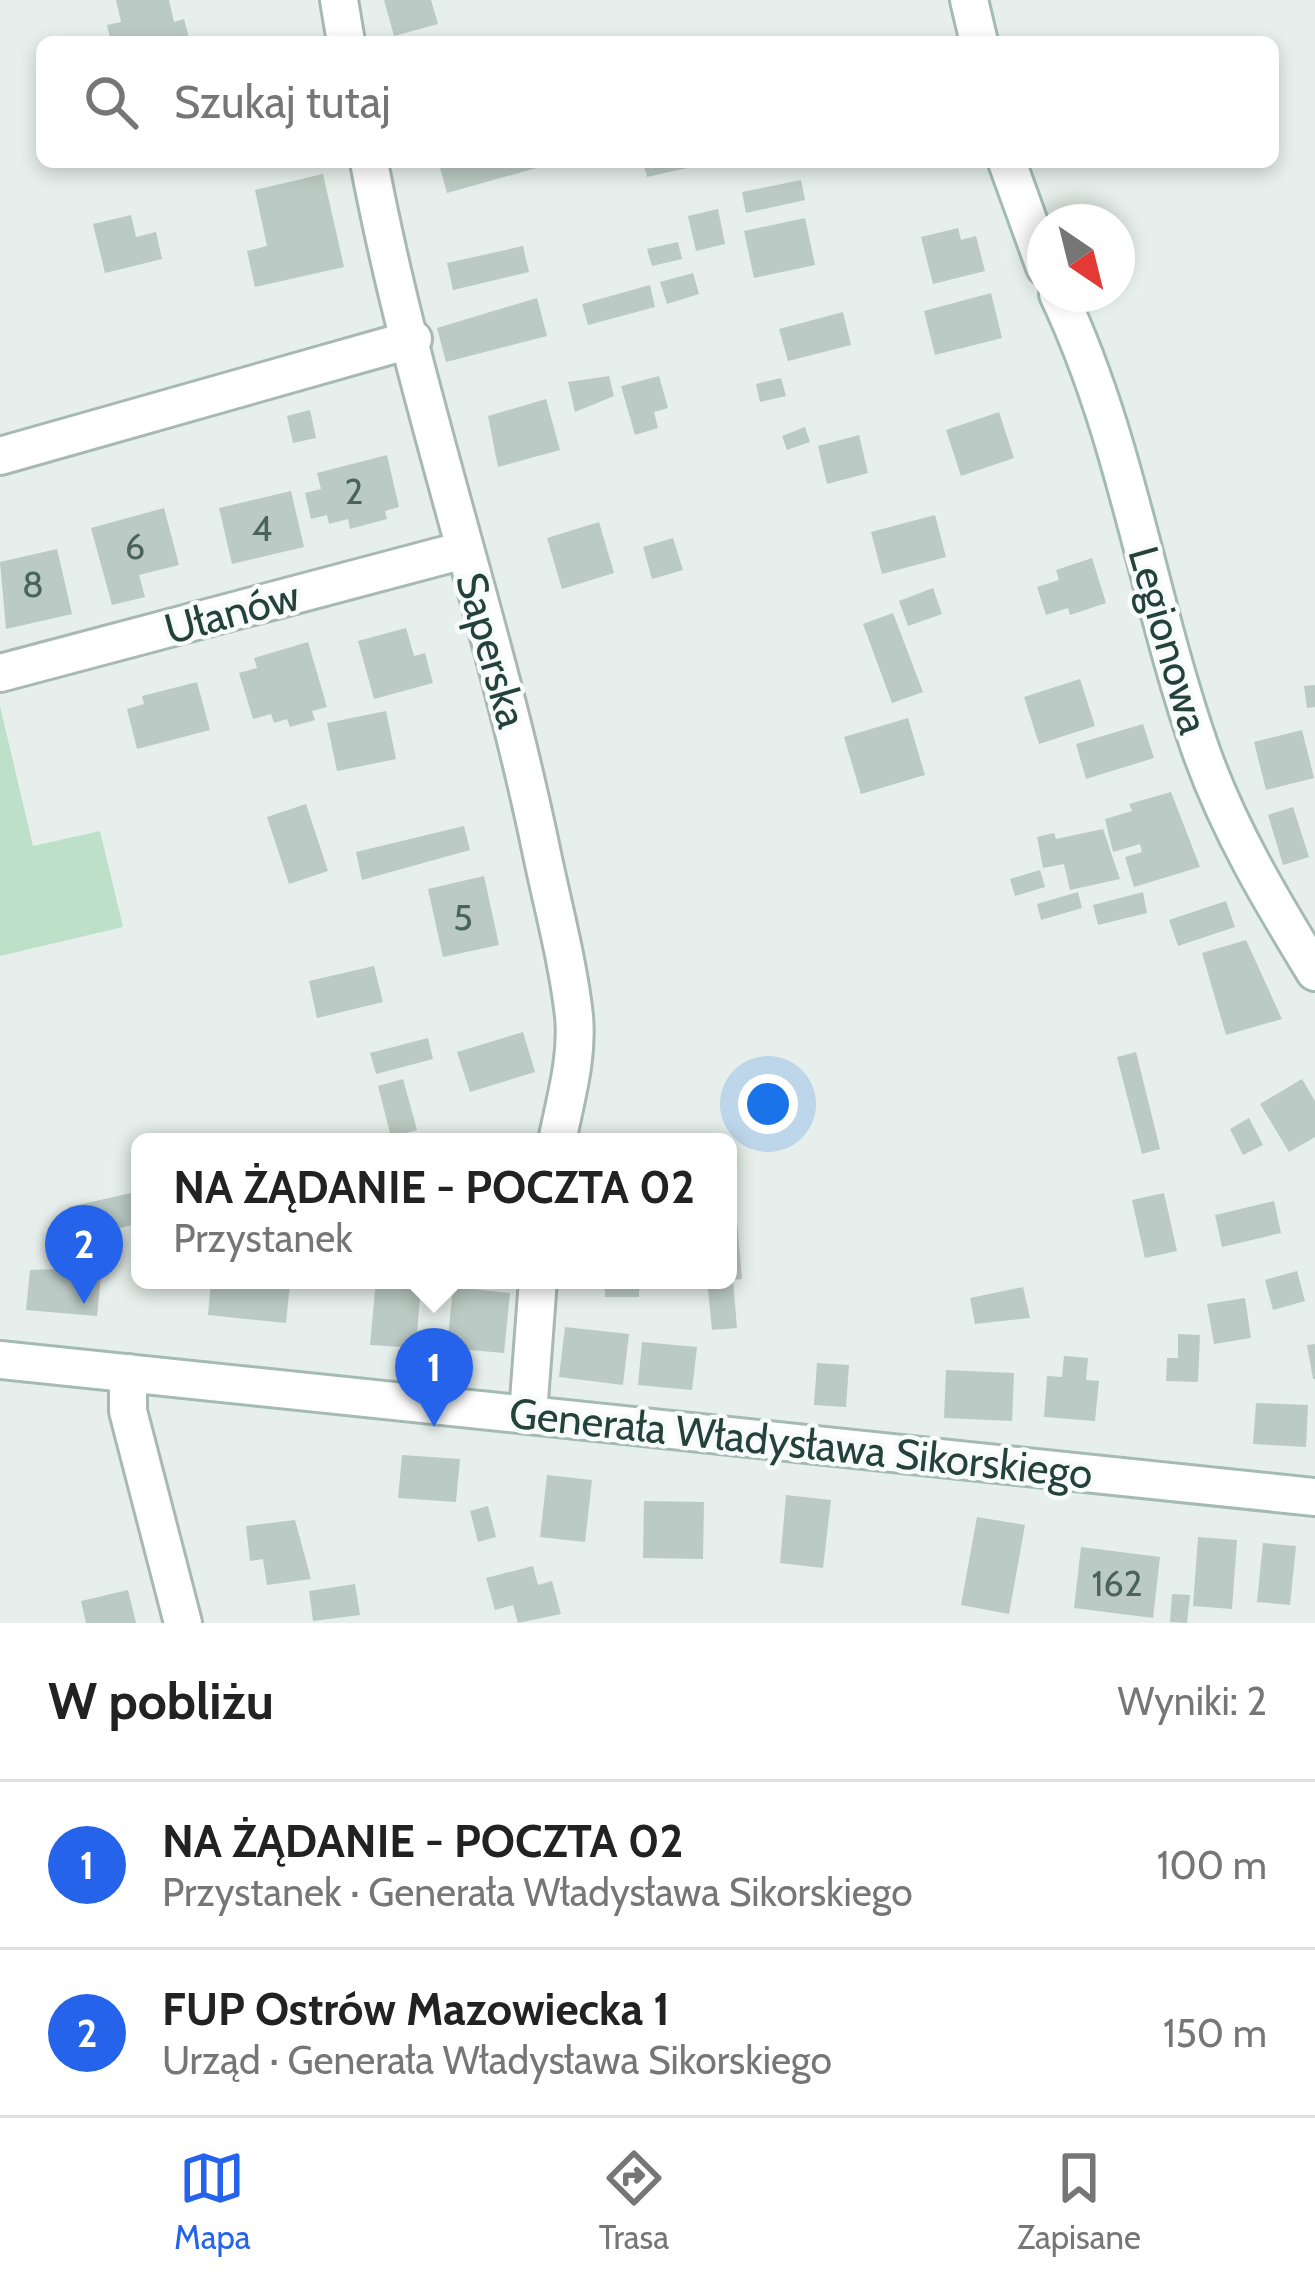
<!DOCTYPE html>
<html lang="pl">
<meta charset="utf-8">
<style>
:root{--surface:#fff;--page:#f2f2f2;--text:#222;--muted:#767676;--line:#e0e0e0;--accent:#2563eb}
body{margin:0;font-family:Cabin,sans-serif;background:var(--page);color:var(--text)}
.compass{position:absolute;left:1027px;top:204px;width:108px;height:108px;border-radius:50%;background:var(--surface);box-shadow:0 6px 18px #0003;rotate:145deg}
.you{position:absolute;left:768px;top:1104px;width:42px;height:42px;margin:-30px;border:9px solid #fff;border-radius:50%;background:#1a73e8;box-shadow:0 0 0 18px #1a73e833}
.badge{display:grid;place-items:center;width:78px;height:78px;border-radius:50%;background:var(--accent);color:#fff;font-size:39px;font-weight:700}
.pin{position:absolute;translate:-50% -99px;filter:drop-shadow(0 3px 6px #0008)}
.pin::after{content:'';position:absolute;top:63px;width:42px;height:36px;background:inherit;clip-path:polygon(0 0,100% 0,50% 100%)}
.popup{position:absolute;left:131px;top:1133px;width:606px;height:156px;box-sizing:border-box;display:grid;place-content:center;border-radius:18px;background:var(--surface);filter:drop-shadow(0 3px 9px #0005);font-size:39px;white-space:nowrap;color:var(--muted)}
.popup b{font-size:45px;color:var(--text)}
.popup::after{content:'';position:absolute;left:50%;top:100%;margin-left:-24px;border:24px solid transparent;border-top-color:var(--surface)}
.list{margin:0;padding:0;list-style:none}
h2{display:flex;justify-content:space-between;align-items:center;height:156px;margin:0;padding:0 48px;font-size:51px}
h2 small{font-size:39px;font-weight:400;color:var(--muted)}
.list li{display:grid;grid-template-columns:78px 1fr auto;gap:36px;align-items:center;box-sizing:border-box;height:168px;padding:0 48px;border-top:3px solid var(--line)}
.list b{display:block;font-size:45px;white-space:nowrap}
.list p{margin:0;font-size:39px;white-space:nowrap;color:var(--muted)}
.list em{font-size:39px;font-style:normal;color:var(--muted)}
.icon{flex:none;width:66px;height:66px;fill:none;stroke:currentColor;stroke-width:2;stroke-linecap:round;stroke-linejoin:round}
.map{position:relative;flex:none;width:1315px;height:1623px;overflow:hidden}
.search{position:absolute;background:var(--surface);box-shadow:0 6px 18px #0003;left:36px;right:36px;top:36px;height:132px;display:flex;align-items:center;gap:30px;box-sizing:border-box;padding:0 42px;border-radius:18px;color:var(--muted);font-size:45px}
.sheet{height:492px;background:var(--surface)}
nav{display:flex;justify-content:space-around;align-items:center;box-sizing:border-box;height:168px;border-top:3px solid var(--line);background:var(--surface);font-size:33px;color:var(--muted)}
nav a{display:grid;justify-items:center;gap:6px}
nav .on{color:var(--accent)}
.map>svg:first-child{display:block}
.green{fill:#bfe0c8}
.building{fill:#bbcac4}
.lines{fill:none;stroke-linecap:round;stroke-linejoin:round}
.street-casing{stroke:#a8b8b2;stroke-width:42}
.secondary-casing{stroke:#a4bbb3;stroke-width:42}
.street{stroke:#fff;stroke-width:36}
.secondary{stroke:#fff;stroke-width:36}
.labels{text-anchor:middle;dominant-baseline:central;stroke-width:9;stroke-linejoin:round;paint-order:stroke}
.number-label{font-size:36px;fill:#4a645c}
.street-label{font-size:42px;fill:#24423a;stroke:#f7fbf9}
</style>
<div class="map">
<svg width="1315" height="1623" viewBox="0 0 1315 1623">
<rect width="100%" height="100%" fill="#e6efeb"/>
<path class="green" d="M0,706L33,846L100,831L123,927L0,956Z"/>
<g class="building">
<path d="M116,0H169L174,22L184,19L190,42H111L107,25L121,22Z"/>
<path d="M384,0H431L438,24L394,36Z"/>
<path d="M463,162H554V163L447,193L440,168Z"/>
<path d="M643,162H705V164L647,177Z"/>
<path d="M323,174L344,267L255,287L247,251L267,246L255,190Z"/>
<path d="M801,180L805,200L746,213L742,192Z"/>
<path d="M718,209L725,244L696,251L688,216Z"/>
<path d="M131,215L136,237L156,232L162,259L105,273L93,224Z"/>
<path d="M805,218L815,265L754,278L744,231Z"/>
<path d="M958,228L961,240L976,236L985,271L933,284L921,237Z"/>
<path d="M678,242L682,259L652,266L647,249Z"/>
<path d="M523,246L529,272L453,290L447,263Z"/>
<path d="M693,273L699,294L667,304L660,282Z"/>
<path d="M650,285L655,307L588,325L582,304Z"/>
<path d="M991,293L1002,338L935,355L924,311Z"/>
<path d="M537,298L547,336L446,362L437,328Z"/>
<path d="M843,312L851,345L788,361L779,329Z"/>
<path d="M609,376L614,396L575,412L568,382Z"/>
<path d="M659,376L668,408L654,412L658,428L635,435L621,386Z"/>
<path d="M781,378L786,396L760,402L756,384Z"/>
<path d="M546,399L560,450L498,467L488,416Z"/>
<path d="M310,410L316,438L293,443L287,416Z"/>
<path d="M999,412L1014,458L961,476L946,430Z"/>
<path d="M805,427L810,442L787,450L782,436Z"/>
<path d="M859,435L868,473L827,484L818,446Z"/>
<path d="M387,455L399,507L385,511L387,519L350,529L348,519L329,524L327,515L311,519L305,493L321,489L317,473Z"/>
<path d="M291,491L304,547L232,564L219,508Z"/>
<path d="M164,508L179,565L139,575L145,597L112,605L91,528Z"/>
<path d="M935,515L946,557L882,574L871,532Z"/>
<path d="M599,522L614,573L562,589L547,538Z"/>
<path d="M673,538L683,570L652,579L643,547Z"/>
<path d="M57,549L72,614L6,629L0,562Z"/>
<path d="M1092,558L1106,603L1070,615L1068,608L1046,615L1037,587L1059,580L1056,570Z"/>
<path d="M933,588L942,614L908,626L899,601Z"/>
<path d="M893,613L923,692L892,703L863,624Z"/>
<path d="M406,628L414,656L425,653L433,683L374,699L358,641Z"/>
<path d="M308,642L327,707L312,711L315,720L290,727L287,719L274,723L271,714L253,719L239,673L257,668L254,658Z"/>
<path d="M1080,679L1095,726L1039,744L1024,697Z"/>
<path d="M197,682L210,730L137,749L127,709L144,704L142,696Z"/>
<path d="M1315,685V707L1307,708L1304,686Z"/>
<path d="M386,711L396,759L337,771L327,723Z"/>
<path d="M908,718L925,775L861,794L844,737Z"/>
<path d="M1143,724L1154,758L1086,779L1076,744Z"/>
<path d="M1302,730L1314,778L1266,790L1254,742Z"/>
<path d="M1171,792L1200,867L1134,887L1125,857L1142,852L1140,844L1113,852L1105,819L1132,811L1129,804Z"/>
<path d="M306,804L328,871L289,884L267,817Z"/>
<path d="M1293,807L1309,857L1283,865L1268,815Z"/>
<path d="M464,826L470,850L362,880L356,852Z"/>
<path d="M1103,829L1120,879L1070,890L1064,864L1043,868L1037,837L1054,833L1056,839Z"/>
<path d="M1040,870L1045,887L1015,896L1010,879Z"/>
<path d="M484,876L499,945L443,957L428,889Z"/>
<path d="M1078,892L1082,908L1041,920L1037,904Z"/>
<path d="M1143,892L1147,913L1098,925L1093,905Z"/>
<path d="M1226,901L1235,927L1178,946L1169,920Z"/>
<path d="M1246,940L1282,1019L1226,1035L1202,953Z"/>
<path d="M374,966L383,1002L317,1018L309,981Z"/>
<path d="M523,1032L535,1072L470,1092L457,1052Z"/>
<path d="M428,1038L433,1059L376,1074L370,1053Z"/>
<path d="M1136,1052L1160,1149L1142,1154L1117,1057Z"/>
<path d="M403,1079L417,1130L391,1137L378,1086Z"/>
<path d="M1302,1079L1315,1101V1137L1289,1152L1260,1104Z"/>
<path d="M1249,1118L1263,1145L1243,1155L1230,1129Z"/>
<path d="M140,1191V1223L112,1230L110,1220L74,1228L69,1207Z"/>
<path d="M1164,1193L1177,1251L1145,1258L1132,1200Z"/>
<path d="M1274,1201L1281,1233L1222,1247L1215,1215Z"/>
<path d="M737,1221L742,1279L733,1280L737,1328L712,1330L707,1280H728V1222Z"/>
<path d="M58,1261L102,1265L97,1316L26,1310L30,1270L58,1269Z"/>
<path d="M1297,1271L1305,1301L1273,1310L1265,1280Z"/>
<path d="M211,1280L290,1284L286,1323L208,1315Z"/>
<path d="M376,1280L421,1283L416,1348L370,1345Z"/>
<rect x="605" y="1280" width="34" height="17"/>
<path d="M453,1287L510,1293L504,1353L447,1348Z"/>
<path d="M1023,1287L1030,1318L975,1324L970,1298Z"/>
<path d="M1245,1298L1251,1338L1214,1344L1207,1304Z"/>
<path d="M565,1327L629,1334L623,1385L559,1377Z"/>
<path d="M1178,1334L1200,1335L1198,1382L1166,1381L1167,1358H1178Z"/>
<path d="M642,1342L697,1347L692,1390L638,1385Z"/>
<path d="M1315,1344V1379H1313L1307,1345Z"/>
<path d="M1064,1356L1088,1358L1086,1380L1099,1381L1095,1421L1044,1417L1047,1376L1062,1377Z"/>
<path d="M817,1363L849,1365L846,1407L814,1405Z"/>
<path d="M946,1370L1014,1373L1012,1421L944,1418Z"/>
<path d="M1256,1403L1308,1405L1306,1447L1253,1444Z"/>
<path d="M402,1455L460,1459L456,1502L398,1498Z"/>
<path d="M547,1475L592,1480L585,1542L540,1537Z"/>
<path d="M786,1495L831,1500L823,1568L780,1563Z"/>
<path d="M644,1501L704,1502L703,1559L643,1558Z"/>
<path d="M488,1506L496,1537L478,1542L470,1511Z"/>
<path d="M977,1517L1025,1525L1009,1614L961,1605Z"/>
<path d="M295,1520L311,1579L267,1585L263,1559L250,1561L246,1526Z"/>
<path d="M1198,1537L1237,1540L1232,1609L1193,1606Z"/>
<path d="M1263,1543L1296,1546L1290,1605L1257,1602Z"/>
<path d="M1081,1547L1160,1557L1153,1618L1074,1608Z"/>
<path d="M533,1566L538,1585L552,1581L561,1614L518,1623L513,1605L495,1610L486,1578Z"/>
<path d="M355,1584L360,1615L313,1621L309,1591Z"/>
<path d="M128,1590L136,1623H86L81,1601Z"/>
<path d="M1172,1594L1190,1595L1187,1623L1170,1622Z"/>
</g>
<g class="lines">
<g class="street-casing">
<g id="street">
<path d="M339,0L346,42"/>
<path d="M369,162C413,395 494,622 542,854C553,907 568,962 574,1016C578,1059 565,1100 557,1142"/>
<path d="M0,456L413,339"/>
<path d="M0,673L464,550"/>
<path d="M128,1373V1411L183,1623"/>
<path d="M528,1414L538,1280"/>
</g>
</g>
<g class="secondary-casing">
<g id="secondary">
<path d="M969,0L979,42"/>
<path d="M1007,162L1045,267"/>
<path d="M1058,294C1127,439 1148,600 1201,751C1229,830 1271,900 1315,972"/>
<path d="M0,1360L1315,1497"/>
</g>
</g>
<use href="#street" class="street"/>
<use href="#secondary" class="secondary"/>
</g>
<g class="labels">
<g class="number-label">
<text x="354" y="491">2</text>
<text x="262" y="528">4</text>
<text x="135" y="546">6</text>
<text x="33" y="584">8</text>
<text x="463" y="917">5</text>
<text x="1117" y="1583">162</text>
</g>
<g class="street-label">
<text transform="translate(232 612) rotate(-15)">Ułanów</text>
<text transform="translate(1169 640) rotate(74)">Legionowa</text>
<text transform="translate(492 650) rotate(74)">Saperska</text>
<text transform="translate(801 1443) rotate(6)">Generała Władysława Sikorskiego</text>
</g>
</g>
</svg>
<svg class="compass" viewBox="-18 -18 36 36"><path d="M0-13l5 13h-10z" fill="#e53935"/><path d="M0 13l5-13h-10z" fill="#767676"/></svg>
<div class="you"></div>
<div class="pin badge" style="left:434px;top:1427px">1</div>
<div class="popup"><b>NA ŻĄDANIE - POCZTA 02</b>Przystanek</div>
<div class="pin badge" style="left:84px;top:1304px">2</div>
<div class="search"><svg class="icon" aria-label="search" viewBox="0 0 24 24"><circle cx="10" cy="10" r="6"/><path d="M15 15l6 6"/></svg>Szukaj tutaj</div>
</div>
<section class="sheet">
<h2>W pobliżu<small>Wyniki: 2</small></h2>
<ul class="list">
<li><span class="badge">1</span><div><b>NA ŻĄDANIE - POCZTA 02</b><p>Przystanek · Generała Władysława Sikorskiego</p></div><em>100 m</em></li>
<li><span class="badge">2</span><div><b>FUP Ostrów Mazowiecka 1</b><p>Urząd · Generała Władysława Sikorskiego</p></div><em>150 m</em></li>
</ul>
</section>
<nav>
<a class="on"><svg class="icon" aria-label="map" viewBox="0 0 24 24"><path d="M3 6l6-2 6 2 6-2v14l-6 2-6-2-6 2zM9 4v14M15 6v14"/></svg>Mapa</a>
<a><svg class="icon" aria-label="directions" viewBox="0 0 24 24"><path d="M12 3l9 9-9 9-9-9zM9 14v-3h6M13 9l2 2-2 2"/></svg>Trasa</a>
<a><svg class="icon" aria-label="saved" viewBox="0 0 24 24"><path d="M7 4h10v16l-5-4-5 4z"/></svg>Zapisane</a>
</nav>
